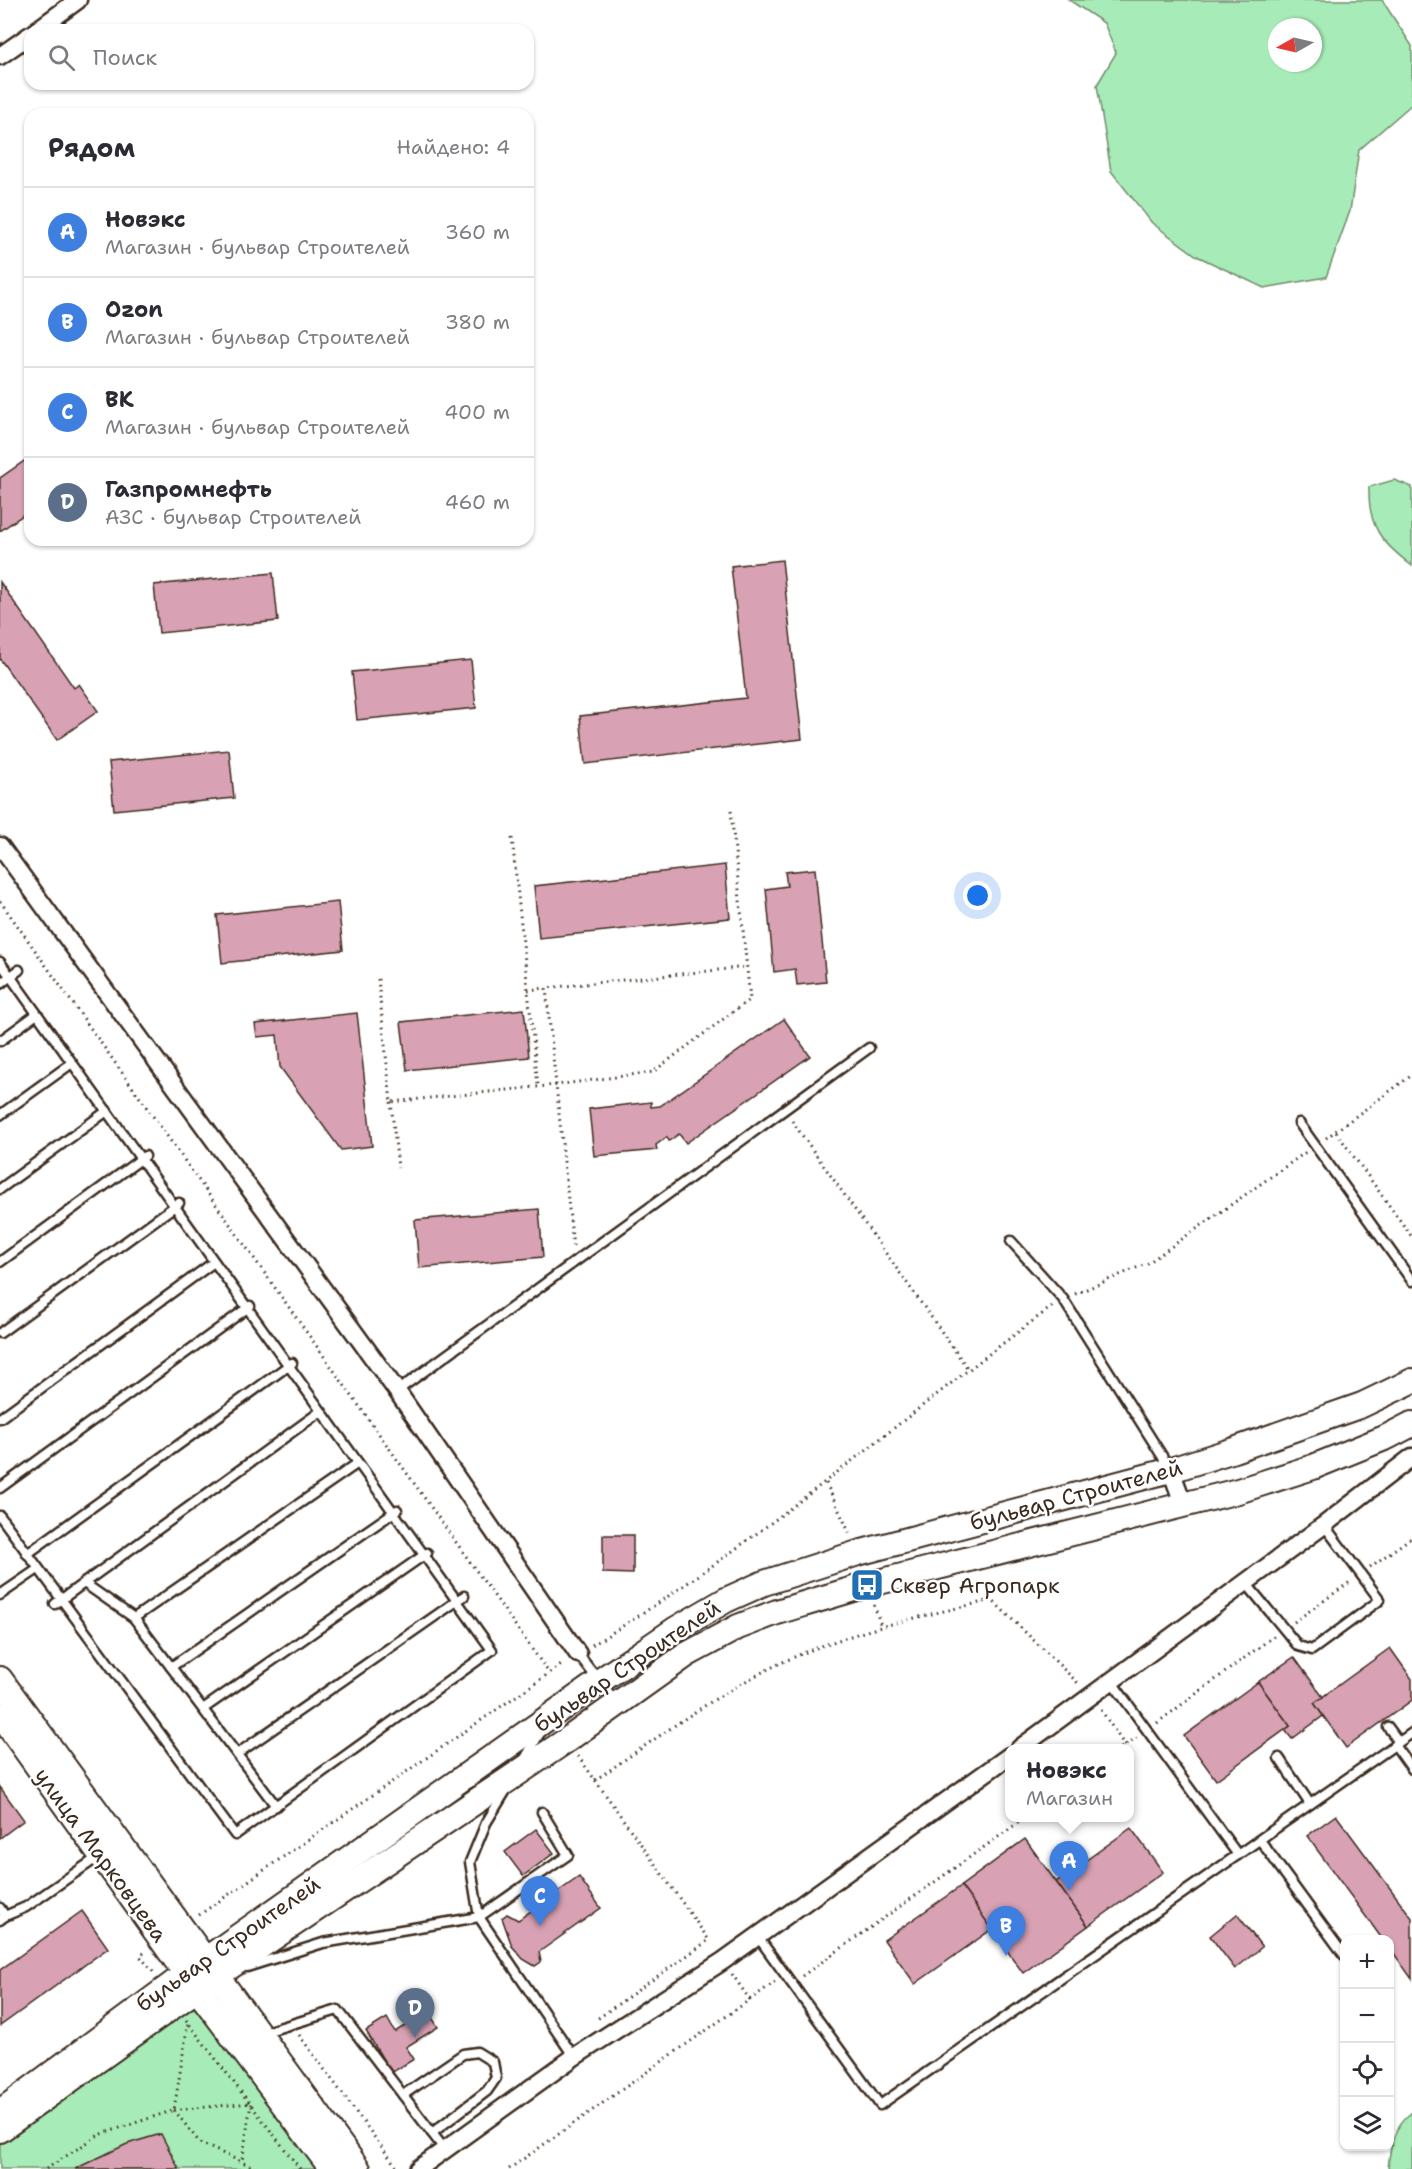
<!DOCTYPE html>
<html lang="ru">
<meta charset="utf-8">
<style>
:root{--surface:#fff;--page:#f2f2f3;--text:#2b2b33;--muted:#7c7c81;--line:#e1e1e2;--accent:#1f6fb2}
body{margin:0;font-family:"Shantell Sans",sans-serif;background:var(--page);color:var(--text)}
.controls{position:absolute;right:18px;bottom:18px;display:grid;overflow:hidden;border-radius:12px;box-shadow:0 2px 4px #0004}
.controls button{width:54px;height:54px;display:grid;place-items:center;padding:0;border:0;border-bottom:2px solid var(--line);background:var(--surface);color:var(--text);font:30px sans-serif}
.compass{position:absolute;left:1268px;top:18px;width:54px;height:54px;border-radius:50%;background:var(--surface);box-shadow:0 2px 4px #0004;rotate:262deg}
.you{position:absolute;left:978px;top:896px;width:21px;height:21px;margin:-15px;border:4px solid #fff;border-radius:50%;background:#1a73e8;box-shadow:0 0 0 9px #1a73e833}
.badge{display:grid;place-items:center;width:39px;height:39px;border-radius:50%;background:var(--accent);color:#fff;font-size:20px;font-weight:700}
.pin{position:absolute;translate:-50% -50px;filter:drop-shadow(0 2px 3px #0008)}
.pin::after{content:'';position:absolute;top:32px;width:21px;height:18px;background:inherit;clip-path:polygon(0 0,100% 0,50% 100%)}
.popup{position:absolute;left:1005px;top:1744px;width:129px;height:78px;box-sizing:border-box;display:grid;place-content:center;border-radius:12px;background:var(--surface);filter:drop-shadow(0 2px 4px #0005);font-size:20px;white-space:nowrap;color:var(--muted)}
.popup b{font-size:22px;color:var(--text)}
.popup::after{content:'';position:absolute;left:50%;top:100%;margin-left:-12px;border:12px solid transparent;border-top-color:var(--surface)}
.list{margin:0;padding:0;list-style:none}
h2{display:flex;justify-content:space-between;align-items:center;height:78px;margin:0;padding:0 24px;font-size:26px}
h2 small{font-size:20px;font-weight:400;color:var(--muted)}
.list li{display:grid;grid-template-columns:39px 1fr auto;gap:18px;align-items:center;box-sizing:border-box;height:90px;padding:0 24px;border-top:2px solid var(--line)}
.list b{display:block;font-size:22px;white-space:nowrap}
.list p{margin:0;font-size:20px;white-space:nowrap;color:var(--muted)}
.list em{font-size:20px;font-style:normal;color:var(--muted)}
.icon{flex:none;width:33px;height:33px;fill:none;stroke:currentColor;stroke-width:2;stroke-linecap:round;stroke-linejoin:round}
.map{position:relative;flex:none;width:1412px;height:2169px;overflow:hidden}
.search{position:absolute;background:var(--surface);box-shadow:0 2px 4px #0004;left:24px;top:24px;width:510px;height:66px;display:flex;align-items:center;gap:15px;box-sizing:border-box;padding:0 21px;border-radius:18px;color:var(--muted);font-size:22px}
.panel{position:absolute;background:var(--surface);box-shadow:0 2px 4px #0004;left:24px;top:108px;width:510px;height:438px;border-radius:18px}
.map>svg:first-child{display:block}
.green{fill:#a7ecb8;stroke:#718b6b;stroke-width:1.5;fill-rule:evenodd}
.building{fill:#d8a1b4;stroke:#3b2a1e;stroke-width:1.5}
.lines{fill:none;stroke-linecap:round;stroke-linejoin:round}
.lane-casing{stroke:#3b2a1e;stroke-width:13}
.street-casing{stroke:#3b2a1e;stroke-width:21}
.secondary-casing{stroke:#3b2a1e;stroke-width:28}
.path{stroke:#3b2a1e;stroke-width:3;stroke-dasharray:1.5 4.5;stroke-linecap:butt}
.lane{stroke:#fff;stroke-width:8}
.street{stroke:#fff;stroke-width:16}
.secondary{stroke:#fff;stroke-width:24}
.labels{text-anchor:middle;dominant-baseline:central;stroke-width:5;stroke-linejoin:round;paint-order:stroke}
.street-label{font-size:22px;fill:#3b2a1e;stroke:#fff}
.poi-label{font-size:22px;fill:#3b2a1e;stroke:#fff;text-anchor:start}
</style>
<div class="map">
<svg width="1412" height="2169" viewBox="0 0 1412 2169">
<rect width="100%" height="100%" fill="#fff"/>
<filter id="ink" filterUnits="userSpaceOnUse"><feTurbulence type="fractalNoise" baseFrequency=".0167" numOctaves="2"/><feDisplacementMap in="SourceGraphic" scale="12" xChannelSelector="R" yChannelSelector="G"/><feConvolveMatrix kernelMatrix="1 2 1 2 8 2 1 2 1" color-interpolation-filters="sRGB"/></filter>
<g filter="url(#ink)">
<g class="green">
<path d="M1069,0H1382L1412,46V104L1359,150L1350,211L1326,277L1264,288L1197,256L1152,223L1111,171L1097,85L1116,53L1104,23ZM1277,27H1313V63H1277Z"/>
<path d="M1394,480L1412,487V566C1381,541 1368,528 1369,487Z"/>
<path d="M197,1989L332,2169H0V2130Z"/>
<path d="M1412,2112V2169H1388C1390,2147 1393,2126 1412,2112Z"/>
</g>
<g class="building">
<path d="M30,457V510L0,531V478Z"/>
<path d="M782,560L802,739L585,764L580,716L746,698L731,566Z"/>
<path d="M273,573L278,621L159,633L154,585Z"/>
<path d="M0,582L74,688L79,684L98,711L57,740L0,659Z"/>
<path d="M471,660L476,708L357,720L352,672Z"/>
<path d="M229,750L234,798L114,810L109,762Z"/>
<path d="M725,865L730,918L539,938L534,886Z"/>
<path d="M815,869L826,982L797,985L795,969L774,972L766,889L787,886L785,872Z"/>
<path d="M338,902L343,950L222,963L217,915Z"/>
<path d="M524,1009L529,1057L407,1070L401,1022Z"/>
<path d="M357,1013L372,1146L341,1150L280,1067L277,1035L257,1037L255,1024Z"/>
<path d="M784,1019L810,1056L686,1143L679,1134L669,1141L667,1137L656,1145L657,1150L594,1156L589,1109L651,1102V1107L660,1106Z"/>
<path d="M539,1209L543,1257L419,1268L415,1220Z"/>
<path d="M603,1535H633V1574L603,1573Z"/>
<path d="M1390,1648L1412,1679V1700L1346,1748L1314,1703Z"/>
<path d="M1294,1657L1323,1697L1314,1703L1323,1716L1292,1739L1285,1730L1290,1726L1258,1682Z"/>
<path d="M1258,1682L1290,1726L1216,1780L1184,1736Z"/>
<path d="M0,1787L24,1820L0,1838Z"/>
<path d="M1336,1815L1412,1918V1979L1390,1948V1940H1383L1307,1836Z"/>
<path d="M1131,1828L1163,1872L1088,1926L1056,1882Z"/>
<path d="M536,1829L554,1853L523,1876L505,1852Z"/>
<path d="M1025,1839L1088,1926L1023,1973L961,1886Z"/>
<path d="M579,1877L601,1908L539,1952L541,1962L535,1966L523,1959L512,1946L502,1918L507,1914L518,1920Z"/>
<path d="M961,1886L992,1929L915,1984L884,1940Z"/>
<path d="M82,1911L108,1948L0,2026V1970Z"/>
<path d="M1237,1914L1262,1947L1235,1969L1210,1936Z"/>
<path d="M428,2011L438,2027L406,2047L414,2059L391,2073L366,2031L387,2018L395,2032Z"/>
<path d="M161,2134L179,2169H75L127,2144Z"/>
</g>
<g class="lines">
<g class="lane-casing">
<g id="lane">
<path d="M0,962L492,1650L235,1835L0,1516"/>
<path d="M0,984L19,970"/>
<path d="M0,1041L37,1014"/>
<path d="M0,1115L72,1063"/>
<path d="M1299,1123L1412,1281"/>
<path d="M0,1189L107,1111"/>
<path d="M1011,1241L1063,1299L1169,1467"/>
<path d="M0,1262L145,1156"/>
<path d="M0,1333L179,1203"/>
<path d="M397,1391L869,1048"/>
<path d="M0,1418L214,1262"/>
<path d="M0,1488L250,1306"/>
<path d="M27,1554L292,1363"/>
<path d="M84,1583L134,1618L276,1806"/>
<path d="M1246,1583L1298,1646L1312,1650L1380,1600L1324,1525"/>
<path d="M0,1595L38,1569"/>
<path d="M55,1604L321,1411"/>
<path d="M134,1618L358,1463"/>
<path d="M578,1654L616,1703"/>
<path d="M171,1667L397,1510"/>
<path d="M1112,1682L1238,1855"/>
<path d="M203,1709L427,1553"/>
<path d="M1388,1727L1399,1742"/>
<path d="M1395,1745L1412,1769"/>
<path d="M237,1754L464,1596"/>
<path d="M1279,1758L1310,1804"/>
<path d="M524,1760L540,1733"/>
<path d="M505,1792L486,1823L470,1862L479,1917L568,1855L542,1812"/>
<path d="M1260,1840L1344,1955"/>
<path d="M0,1908L5,1916L0,1920"/>
<path d="M5,1916L26,1907L98,1857"/>
<path d="M758,1937L880,2105L1412,1733"/>
<path d="M247,1967L323,1943L479,1917L574,2057"/>
<path d="M262,2033L338,2010L445,2150"/>
<path d="M403,2095L463,2054L477,2052L493,2062L496,2078L487,2091L432,2133"/>
</g>
</g>
<g class="street-casing">
<g id="street">
<path d="M37,30L78,0"/>
<path d="M0,56L30,35"/>
<path d="M0,846L397,1391L578,1654"/>
<path d="M1171,1470L1184,1506"/>
<path d="M1020,1748L1324,1525L1412,1457"/>
<path d="M418,2169L574,2057L723,1961L1009,1756"/>
</g>
</g>
<g class="secondary-casing">
<g id="secondary">
<path d="M0,1679L358,2169"/>
<path d="M0,1714L197,1989L332,2169"/>
<path d="M0,2112L205,1960L600,1681L676,1629L726,1600L764,1583L858,1553L1171,1470L1234,1450L1362,1405L1412,1381"/>
<path d="M0,2130L197,1989L567,1740L686,1655L738,1627L777,1612L867,1585L1238,1491L1313,1467L1387,1437L1412,1424"/>
</g>
</g>
<g class="path">
<path d="M731,811L750,999L653,1072L556,1085L546,988L747,967"/>
<path d="M512,838L538,1086"/>
<path d="M0,901L549,1673"/>
<path d="M378,979L391,1102L556,1085L573,1247"/>
<path d="M528,990L546,988"/>
<path d="M391,1102L398,1168"/>
<path d="M792,1121L968,1369"/>
<path d="M1336,1132L1412,1237"/>
<path d="M1326,1138L1412,1075"/>
<path d="M1075,1294L1148,1263L1306,1152"/>
<path d="M826,1483L850,1534"/>
<path d="M1370,1567L1412,1537"/>
<path d="M874,1605L881,1626"/>
<path d="M1294,1622L1350,1582"/>
<path d="M592,1645C756,1546 899,1419 1053,1306"/>
<path d="M1101,1710L1125,1746"/>
<path d="M1157,1723L1274,1636"/>
<path d="M1121,1748L1137,1738"/>
<path d="M578,1756L709,1940L597,2019"/>
<path d="M595,1780C656,1739 718,1692 785,1661C851,1631 922,1616 992,1600L1080,1685"/>
<path d="M199,1915L564,1663"/>
<path d="M144,1953L140,1956L154,1973"/>
<path d="M732,1974L750,2000"/>
<path d="M802,1976L1025,1818"/>
<path d="M186,2020L300,2169"/>
<path d="M299,2035L398,2169"/>
<path d="M174,2110L251,2103L242,2162"/>
<path d="M174,2110L200,2143L257,2169"/>
<path d="M46,2169L99,2135L174,2110L188,2023"/>
<path d="M509,2169L775,1982"/>
</g>
<use href="#lane" class="lane"/>
<use href="#street" class="street"/>
<use href="#secondary" class="secondary"/>
</g>
</g>
<defs>
<g id="bus-square" transform="scale(1.725)"><rect x="-9" y="-9" width="18" height="18" rx="4" fill="#1f6fb2" stroke="#fff"/><path d="M-5-6H5V4H4V6H2V4H-2V6H-4V4H-5ZM-3.5-4V0h7V-4ZM-3.5 1.2v1.5H-2V1.2ZM2 1.2v1.5H3.5V1.2Z" fill="#fff"/></g>
</defs>
<g fill-rule="evenodd">
<use href="#bus-square" x="867" y="1585"/>
</g>
<g class="labels">
<g class="street-label">
<text transform="translate(1076 1495) rotate(-15)">бульвар Строителей</text>
<text transform="translate(627 1666) rotate(-34)">бульвар Строителей</text>
<text transform="translate(101 1855) rotate(54)">улица Марковцева</text>
<text transform="translate(228 1944) rotate(-35)">бульвар Строителей</text>
</g>
<g class="poi-label">
<text x="890" y="1585">Сквер Агропарк</text>
</g>
</g>
</svg>
<div class="controls">
<button>+</button>
<button>−</button>
<button><svg class="icon" aria-label="locate" viewBox="0 0 24 24"><circle cx="12" cy="12" r="6"/><path d="M12 2v4M12 18v4M2 12h4M18 12h4"/></svg></button>
<button><svg class="icon" aria-label="layers" viewBox="0 0 24 24"><path d="M12 4l9 5-9 5-9-5zM3 14l9 5 9-5"/></svg></button>
</div>
<svg class="compass" viewBox="-18 -18 36 36"><path d="M0-13l5 13h-10z" fill="#e53935"/><path d="M0 13l5-13h-10z" fill="#7c7c81"/></svg>
<div class="you"></div>
<div class="pin badge" style="left:1069px;top:1891px;background:#3f7fe0">A</div>
<div class="popup"><b>Новэкс</b>Магазин</div>
<div class="pin badge" style="left:1006px;top:1956px;background:#3f7fe0">B</div>
<div class="pin badge" style="left:540px;top:1926px;background:#3f7fe0">C</div>
<div class="pin badge" style="left:415px;top:2038px;background:#5c6f8a">D</div>
<div class="search"><svg class="icon" aria-label="search" viewBox="0 0 24 24"><circle cx="10" cy="10" r="6"/><path d="M15 15l6 6"/></svg>Поиск</div>
<section class="panel">
<h2>Рядом<small>Найдено: 4</small></h2>
<ul class="list">
<li><span class="badge" style="background:#3f7fe0">A</span><div><b>Новэкс</b><p>Магазин · бульвар Строителей</p></div><em>360 m</em></li>
<li><span class="badge" style="background:#3f7fe0">B</span><div><b>Ozon</b><p>Магазин · бульвар Строителей</p></div><em>380 m</em></li>
<li><span class="badge" style="background:#3f7fe0">C</span><div><b>ВК</b><p>Магазин · бульвар Строителей</p></div><em>400 m</em></li>
<li><span class="badge" style="background:#5c6f8a">D</span><div><b>Газпромнефть</b><p>АЗС · бульвар Строителей</p></div><em>460 m</em></li>
</ul>
</section>
</div>
